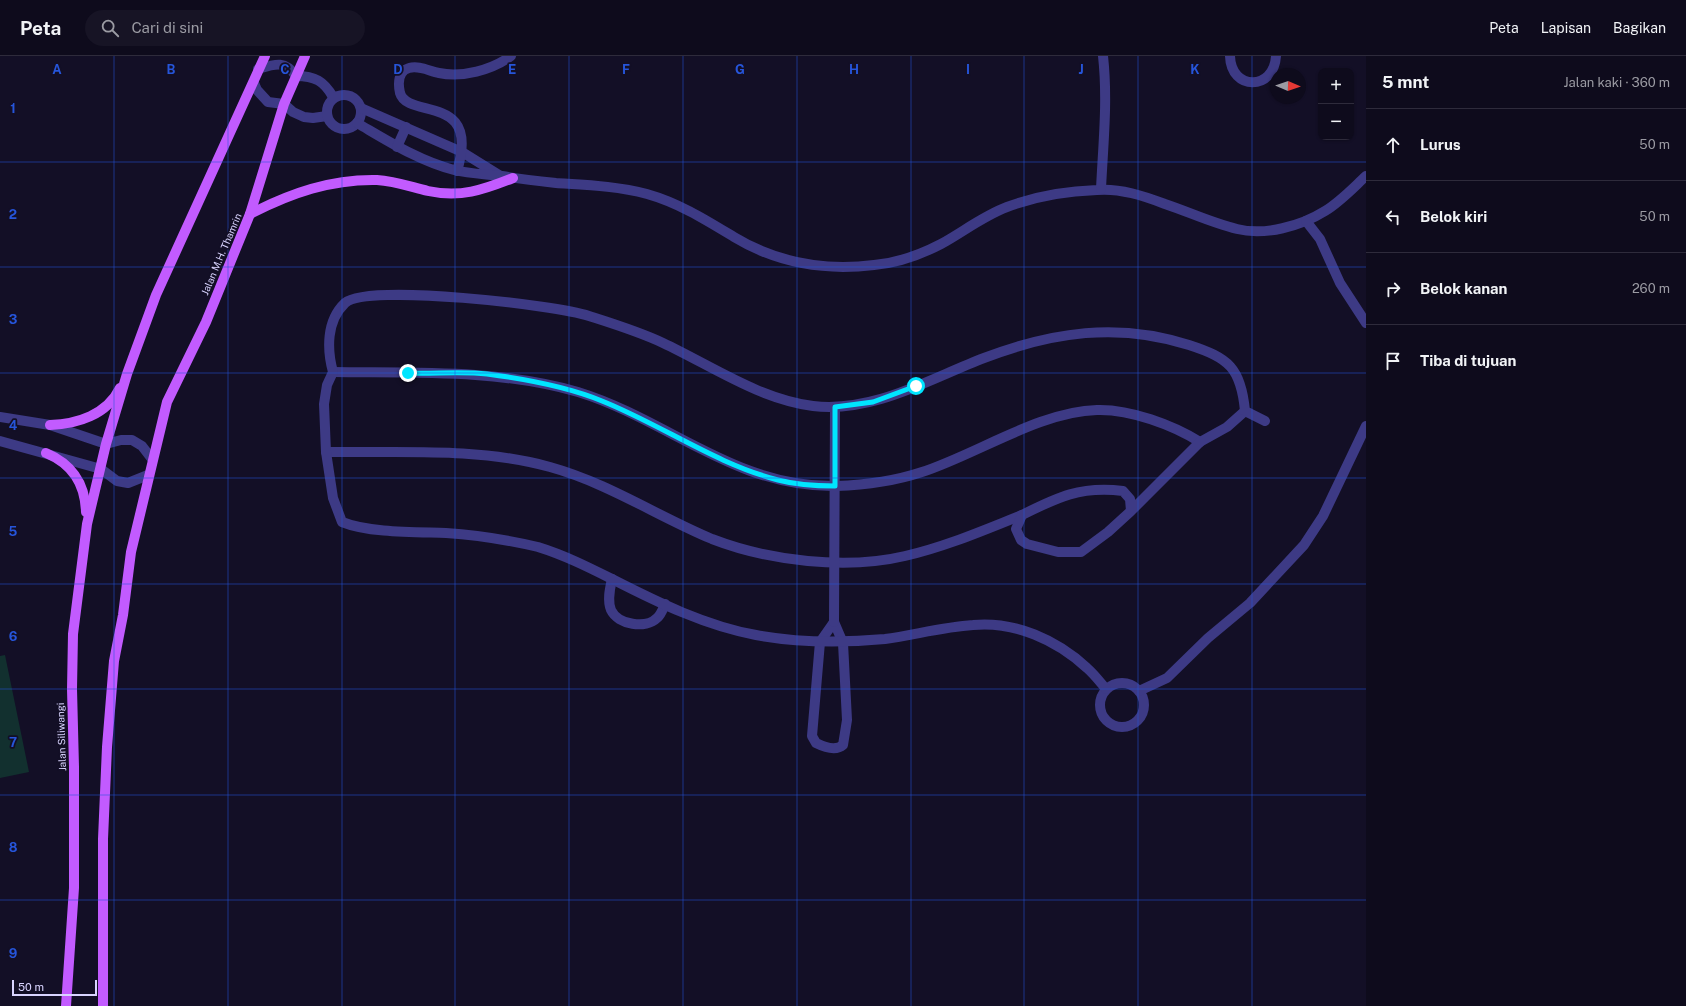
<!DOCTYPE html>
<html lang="id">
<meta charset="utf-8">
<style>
:root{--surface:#0e0b1c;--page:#171425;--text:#f1f3f6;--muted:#9b9ba3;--line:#2e2b3b}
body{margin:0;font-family:"Public Sans",sans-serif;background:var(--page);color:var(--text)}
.controls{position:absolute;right:12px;top:12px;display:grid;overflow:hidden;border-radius:8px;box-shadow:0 1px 3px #0004}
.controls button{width:36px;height:36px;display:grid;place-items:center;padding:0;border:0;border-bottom:1px solid var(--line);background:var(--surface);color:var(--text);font:20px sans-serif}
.compass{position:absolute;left:1270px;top:12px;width:36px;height:36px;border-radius:50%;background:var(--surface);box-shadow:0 1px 3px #0004;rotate:92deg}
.scale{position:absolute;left:12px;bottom:10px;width:85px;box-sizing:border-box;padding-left:4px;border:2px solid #d9d4ff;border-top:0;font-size:11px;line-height:14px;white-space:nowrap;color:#d9d4ff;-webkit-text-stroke:3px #130f26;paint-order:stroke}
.stop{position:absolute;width:12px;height:12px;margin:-9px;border:3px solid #00e5ff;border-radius:50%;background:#fff}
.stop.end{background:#00e5ff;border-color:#fff;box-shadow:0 1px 4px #0008}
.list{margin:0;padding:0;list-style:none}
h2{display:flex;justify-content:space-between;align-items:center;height:52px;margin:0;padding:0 16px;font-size:17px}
h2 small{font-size:13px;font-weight:400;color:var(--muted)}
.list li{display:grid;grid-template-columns:26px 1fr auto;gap:12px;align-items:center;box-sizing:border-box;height:72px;padding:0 16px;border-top:1px solid var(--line)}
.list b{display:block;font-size:15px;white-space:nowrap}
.list em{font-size:13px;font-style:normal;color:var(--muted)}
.icon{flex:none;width:22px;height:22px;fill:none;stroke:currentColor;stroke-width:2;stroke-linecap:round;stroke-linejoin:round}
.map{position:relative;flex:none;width:1366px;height:950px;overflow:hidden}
header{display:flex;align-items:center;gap:24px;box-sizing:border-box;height:56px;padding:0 20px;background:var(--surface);border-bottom:1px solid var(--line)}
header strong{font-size:19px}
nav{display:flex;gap:22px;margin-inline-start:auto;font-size:14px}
.search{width:280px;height:36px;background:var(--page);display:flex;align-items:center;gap:10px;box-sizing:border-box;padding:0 14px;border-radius:22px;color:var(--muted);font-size:15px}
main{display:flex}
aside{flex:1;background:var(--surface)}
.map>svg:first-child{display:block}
.green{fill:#12302f}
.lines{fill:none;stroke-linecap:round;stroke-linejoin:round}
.minor{stroke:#3d3a85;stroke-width:10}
.major{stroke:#c25bff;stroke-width:10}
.route{stroke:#00e5ff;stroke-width:5}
.grid{fill:none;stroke:#2655da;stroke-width:1;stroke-opacity:0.55}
.labels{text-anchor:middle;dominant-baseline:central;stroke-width:3.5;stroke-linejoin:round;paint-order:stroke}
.street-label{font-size:10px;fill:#d9d4ff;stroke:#130f26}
.grid-label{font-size:13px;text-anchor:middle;font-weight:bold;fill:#2655da;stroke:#130f26;stroke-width:3.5;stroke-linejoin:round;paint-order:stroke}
</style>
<header>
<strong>Peta</strong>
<div class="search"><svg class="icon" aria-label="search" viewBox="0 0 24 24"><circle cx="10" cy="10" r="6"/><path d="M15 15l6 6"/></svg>Cari di sini</div>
<nav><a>Peta</a><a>Lapisan</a><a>Bagikan</a></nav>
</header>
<main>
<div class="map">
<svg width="1366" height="950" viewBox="0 0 1366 950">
<rect width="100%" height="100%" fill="#130f26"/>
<path class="green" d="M5,599L29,716L0,722V600Z"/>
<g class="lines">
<g class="minor">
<path d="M1230,0C1231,35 1274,35 1276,0"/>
<path d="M258,13C275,8 285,4 296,20C315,20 324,25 333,41"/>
<path d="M254,27L257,34L268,46L284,48L293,56L304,61L313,62L327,60"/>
<circle cx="344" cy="56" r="17"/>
<path d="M361,52L462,96L499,119"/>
<path d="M357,67C388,85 419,105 454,114C470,118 486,118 502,120C520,123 538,125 556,127C586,129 617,130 647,138C679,147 706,164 734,181C777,207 825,215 874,209C897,207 920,199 941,188C963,176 983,160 1007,151C1036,140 1066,135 1097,134C1120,132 1144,140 1165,148C1189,156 1212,167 1237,173C1265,180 1301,170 1325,155C1340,146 1353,132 1366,120"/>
<path d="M397,91L406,71"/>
<path d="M457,115C481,36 408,64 400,37C398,28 398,15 409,12C419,9 429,15 439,17C462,22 492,14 511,0"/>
<path d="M1101,133C1103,89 1108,45 1103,0"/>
<path d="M1306,165L1320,183L1340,227L1366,267"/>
<path d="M333,316C415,317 498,313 578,336C669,364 735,432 836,430C865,429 895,425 922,416C975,399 1041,355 1097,354C1130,353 1173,369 1200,386"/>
<path d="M0,361L50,369L106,388L121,384H132L142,390L152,403"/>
<path d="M0,385L101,413L117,425L128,427L148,419"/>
<path d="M326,396C400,397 478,391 550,411C608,427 657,460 712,483C769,505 846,514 905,500C945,491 984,474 1022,459"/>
<path d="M1131,455L1130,443L1123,435C1080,430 1058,441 1022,459L1016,473L1021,484L1027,488L1058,496H1081L1108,476L1131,455L1200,386L1227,371L1245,355"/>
<path d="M612,523C610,532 607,544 611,554C618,569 646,573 657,562C661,559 663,553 665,548"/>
<path d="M834,566L843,587L847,664L843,689C836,695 824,691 816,687L812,680L820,586Z"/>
<path d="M834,566L835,351"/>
<circle cx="1122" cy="649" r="22"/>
<path d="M1106,633C1100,626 1094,618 1087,612C1057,584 1015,565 973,569C943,571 914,579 885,583C841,587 799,587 756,579C706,570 657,546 612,523C588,511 564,499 538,491C508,484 477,479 446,477C415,476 369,477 342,466L333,442L326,396L324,348L327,329L333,316C327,294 326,265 345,247C367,227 556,249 589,260C614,268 640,276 663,287C712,310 759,343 813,350C874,357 929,323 984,302C1052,276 1118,266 1189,289C1229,302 1241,312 1245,355L1265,365"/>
<path d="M1139,635L1167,622L1208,582L1250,547L1304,489L1323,460L1366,370"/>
</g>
<g class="major">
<path d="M250,158C291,137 331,123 377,124C395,125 411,131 428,135C460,142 483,134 513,122"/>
<path d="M50,369C77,368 107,359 120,332"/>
<path d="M46,397C72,408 85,427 86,456"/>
<path d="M66,950L74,832V711L72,633L73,578L87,468L106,388L127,318L156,239L265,0"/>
<path d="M103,950V783L107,691L114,605L123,559L131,496L167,346L206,266L250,158L284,48L305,0"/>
</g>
</g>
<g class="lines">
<path class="route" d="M408,317C434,318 462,315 487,318C525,323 566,330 602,345C662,369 716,408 778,424C797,429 816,430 835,430V351L873,346L916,330"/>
</g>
<path class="grid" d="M114,0V950M228,0V950M342,0V950M455,0V950M569,0V950M683,0V950M797,0V950M911,0V950M1024,0V950M1138,0V950M1252,0V950M0,106H1366M0,211H1366M0,317H1366M0,422H1366M0,528H1366M0,633H1366M0,739H1366M0,844H1366"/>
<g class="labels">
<g class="street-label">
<text transform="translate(221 198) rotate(-67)">Jalan M.H. Thamrin</text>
<text transform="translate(61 681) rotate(-92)">Jalan Siliwangi</text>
</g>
</g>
<g class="grid-label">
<text x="57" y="18">A</text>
<text x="171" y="18">B</text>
<text x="285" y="18">C</text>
<text x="398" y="18">D</text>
<text x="512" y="18">E</text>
<text x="626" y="18">F</text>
<text x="740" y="18">G</text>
<text x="854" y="18">H</text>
<text x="968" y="18">I</text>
<text x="1081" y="18">J</text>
<text x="1195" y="18">K</text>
<text x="13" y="57">1</text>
<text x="13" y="163">2</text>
<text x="13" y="268">3</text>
<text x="13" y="374">4</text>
<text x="13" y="480">5</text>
<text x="13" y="585">6</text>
<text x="13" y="691">7</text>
<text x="13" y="796">8</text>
<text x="13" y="902">9</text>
</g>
</svg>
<div class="controls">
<button>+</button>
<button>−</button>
</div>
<svg class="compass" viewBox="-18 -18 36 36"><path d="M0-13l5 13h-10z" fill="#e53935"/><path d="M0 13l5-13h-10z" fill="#9b9ba3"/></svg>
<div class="scale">50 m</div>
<div class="stop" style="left:916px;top:330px"></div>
<div class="stop end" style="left:408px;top:317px"></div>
</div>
<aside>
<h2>5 mnt<small>Jalan kaki · 360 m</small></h2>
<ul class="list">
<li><svg class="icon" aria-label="ahead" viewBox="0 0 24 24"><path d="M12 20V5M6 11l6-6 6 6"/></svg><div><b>Lurus</b></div><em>50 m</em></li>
<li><svg class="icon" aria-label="left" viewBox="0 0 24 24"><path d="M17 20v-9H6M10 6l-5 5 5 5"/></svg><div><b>Belok kiri</b></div><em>50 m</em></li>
<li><svg class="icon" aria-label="right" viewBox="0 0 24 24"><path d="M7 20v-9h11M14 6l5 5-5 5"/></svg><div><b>Belok kanan</b></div><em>260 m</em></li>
<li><svg class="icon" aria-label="arrive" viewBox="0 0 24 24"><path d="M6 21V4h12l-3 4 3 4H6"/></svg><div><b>Tiba di tujuan</b></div></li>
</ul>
</aside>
</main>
